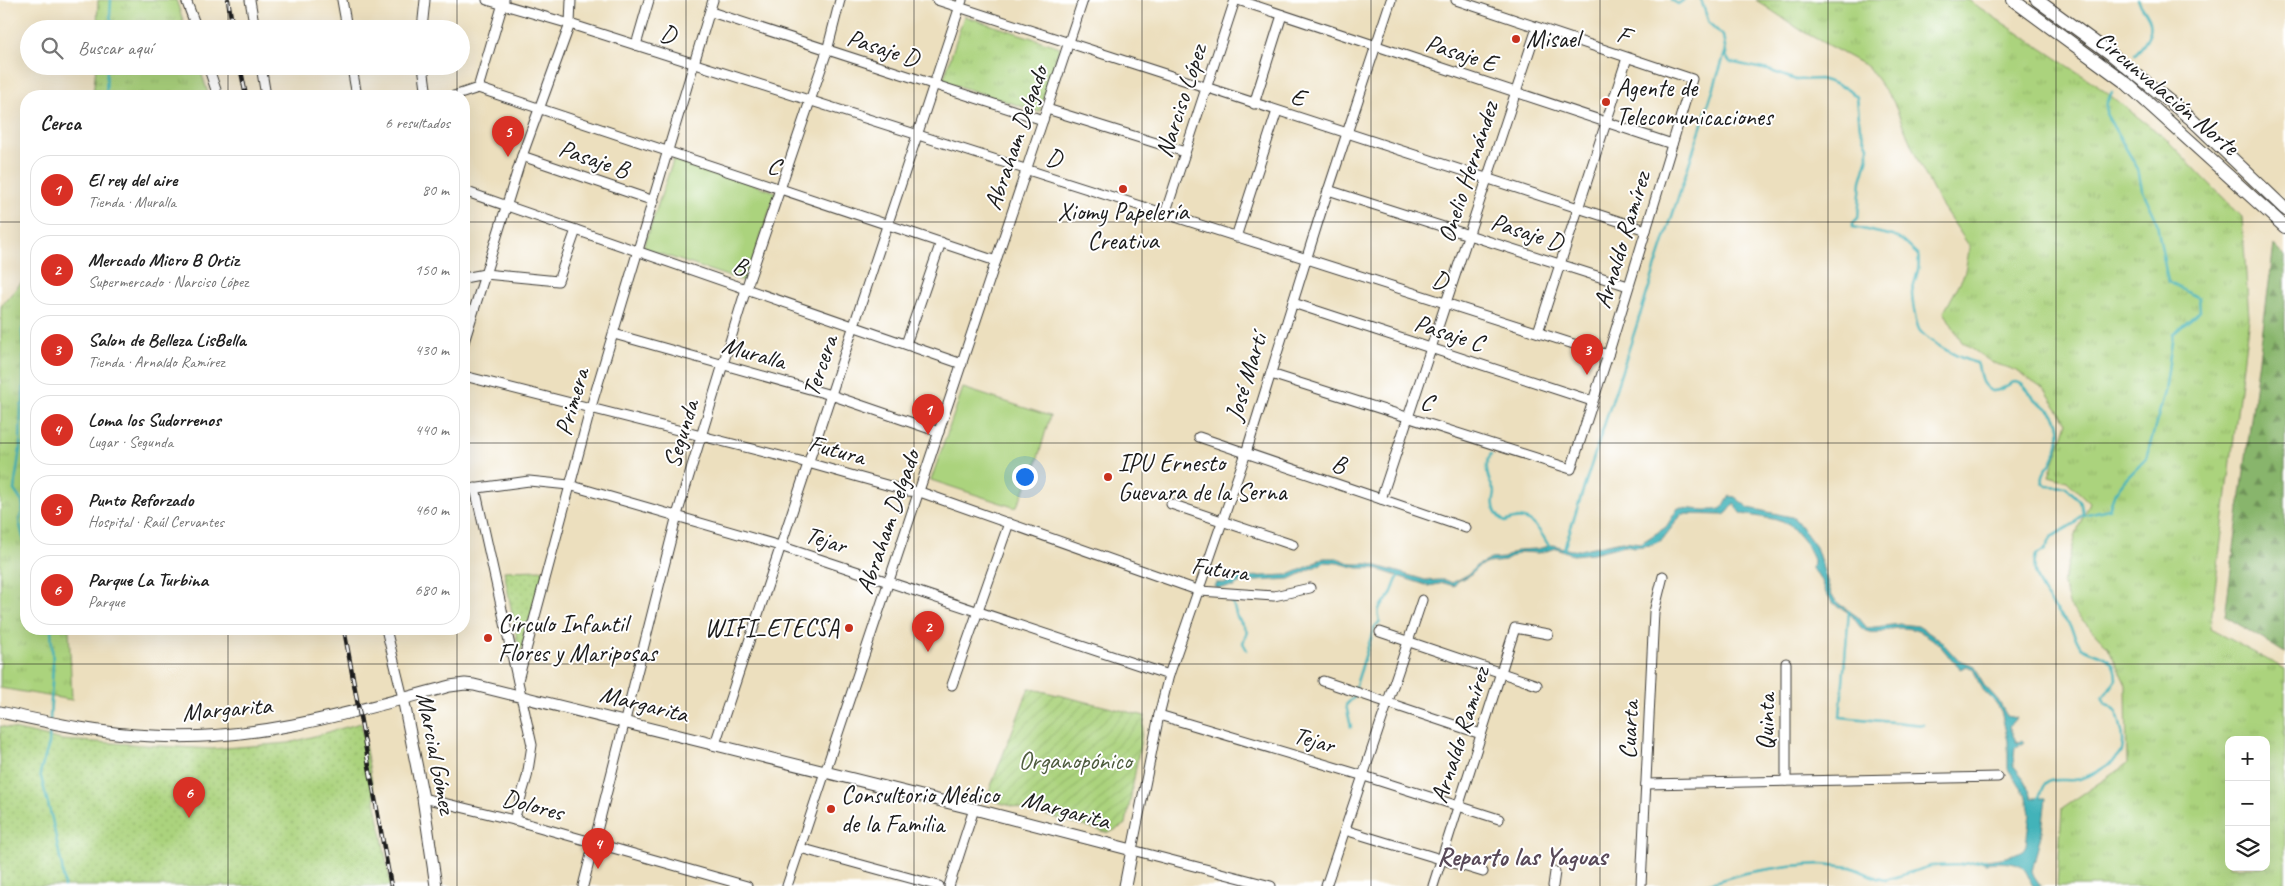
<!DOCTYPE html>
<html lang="es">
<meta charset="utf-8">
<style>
:root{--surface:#fff;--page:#f6f6f6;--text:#222;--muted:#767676;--line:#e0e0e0;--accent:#d93025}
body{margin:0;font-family:Caveat,sans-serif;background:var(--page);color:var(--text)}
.controls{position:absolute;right:15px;bottom:15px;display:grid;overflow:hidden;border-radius:10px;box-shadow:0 5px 20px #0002}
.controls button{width:45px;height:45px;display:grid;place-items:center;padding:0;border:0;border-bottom:1px solid var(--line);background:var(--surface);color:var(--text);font:25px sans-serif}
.you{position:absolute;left:1024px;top:476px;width:18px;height:18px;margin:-12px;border:4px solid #fff;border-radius:50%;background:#1a73e8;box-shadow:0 0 0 8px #1a73e833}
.badge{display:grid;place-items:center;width:32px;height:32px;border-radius:50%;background:var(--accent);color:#fff;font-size:16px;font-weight:700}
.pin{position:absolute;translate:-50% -41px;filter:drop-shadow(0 1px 2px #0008)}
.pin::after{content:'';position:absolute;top:26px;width:18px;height:15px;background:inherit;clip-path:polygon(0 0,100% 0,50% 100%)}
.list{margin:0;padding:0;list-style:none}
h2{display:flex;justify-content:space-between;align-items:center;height:65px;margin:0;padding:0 20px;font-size:21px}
h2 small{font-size:16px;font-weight:400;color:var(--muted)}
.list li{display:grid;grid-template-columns:32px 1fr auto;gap:15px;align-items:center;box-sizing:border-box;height:70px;margin:0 10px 10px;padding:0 10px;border:1px solid var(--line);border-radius:20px}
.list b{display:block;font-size:19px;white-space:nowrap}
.list p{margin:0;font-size:16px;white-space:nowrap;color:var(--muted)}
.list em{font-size:16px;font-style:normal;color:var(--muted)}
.icon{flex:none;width:28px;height:28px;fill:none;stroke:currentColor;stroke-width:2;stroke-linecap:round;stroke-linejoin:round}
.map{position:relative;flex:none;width:2285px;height:886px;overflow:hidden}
.search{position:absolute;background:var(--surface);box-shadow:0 5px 20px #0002;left:20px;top:20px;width:450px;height:55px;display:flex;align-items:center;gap:12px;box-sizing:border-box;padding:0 18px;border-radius:28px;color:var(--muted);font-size:19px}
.panel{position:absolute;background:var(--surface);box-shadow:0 5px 20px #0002;left:20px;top:90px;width:450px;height:545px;border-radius:20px}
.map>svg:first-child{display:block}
.grass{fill:url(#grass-tufts);stroke:#64784c;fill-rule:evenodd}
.forest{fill:url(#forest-firs);stroke:#526844}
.park{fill:url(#park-dots);stroke:#64784c}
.garden{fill:url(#garden-furrows);stroke:#64784c}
.pitch{fill:#abd37d;stroke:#64784c}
.water{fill:#42b3b9;stroke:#2f686a}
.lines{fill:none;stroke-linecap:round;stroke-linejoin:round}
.stream{stroke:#42b3b9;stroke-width:2.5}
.minor-casing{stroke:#3b3934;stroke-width:11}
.major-casing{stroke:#3b3934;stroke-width:13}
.highway-casing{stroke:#3b3934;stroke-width:14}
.minor{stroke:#fff;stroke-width:9}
.major{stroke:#fff;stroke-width:11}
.highway{stroke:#fff;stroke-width:12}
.rail-casing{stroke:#1c1c1c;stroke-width:4.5}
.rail{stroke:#fff;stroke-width:2.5;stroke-dasharray:8;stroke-linecap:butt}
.grid{fill:none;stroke:#1c1c1c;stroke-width:1;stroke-opacity:0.55}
.poi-dot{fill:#c8321e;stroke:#fff;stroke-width:2}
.labels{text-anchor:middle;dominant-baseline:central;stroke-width:4;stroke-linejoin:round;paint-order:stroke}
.street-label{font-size:25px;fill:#1c1c1c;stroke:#fff}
.poi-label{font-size:25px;fill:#1c1c1c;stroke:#fff;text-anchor:start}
.park-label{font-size:25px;fill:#4e5c3e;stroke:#fff}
.neighbourhood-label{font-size:26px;font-weight:bold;fill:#594a59;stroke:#fff}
</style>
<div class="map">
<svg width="2285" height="886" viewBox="0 0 2285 886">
<defs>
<pattern id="grass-tufts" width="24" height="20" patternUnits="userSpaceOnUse" patternTransform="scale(1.25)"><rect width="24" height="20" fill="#abd37d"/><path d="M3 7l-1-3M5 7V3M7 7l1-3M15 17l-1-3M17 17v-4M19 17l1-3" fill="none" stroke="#93b56b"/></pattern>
<pattern id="forest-firs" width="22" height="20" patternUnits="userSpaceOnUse" patternTransform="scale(1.25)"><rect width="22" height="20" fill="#88b56c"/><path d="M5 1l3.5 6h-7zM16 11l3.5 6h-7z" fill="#6e9258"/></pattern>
<pattern id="park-dots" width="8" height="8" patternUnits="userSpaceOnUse" patternTransform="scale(1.25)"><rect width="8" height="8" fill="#abd37d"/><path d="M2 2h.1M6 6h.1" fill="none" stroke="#93b56b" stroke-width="1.8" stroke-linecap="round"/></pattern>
<pattern id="garden-furrows" width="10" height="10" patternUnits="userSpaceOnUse" patternTransform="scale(1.25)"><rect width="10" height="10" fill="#abd37d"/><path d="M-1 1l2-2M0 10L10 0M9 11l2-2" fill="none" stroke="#93b56b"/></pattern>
</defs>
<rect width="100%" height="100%" fill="#fff"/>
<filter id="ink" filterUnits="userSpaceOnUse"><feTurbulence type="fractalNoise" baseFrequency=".02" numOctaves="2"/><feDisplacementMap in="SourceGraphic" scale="10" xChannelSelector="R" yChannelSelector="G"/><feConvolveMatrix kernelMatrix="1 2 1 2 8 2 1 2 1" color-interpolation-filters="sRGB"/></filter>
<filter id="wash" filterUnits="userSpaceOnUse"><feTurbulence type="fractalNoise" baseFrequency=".0096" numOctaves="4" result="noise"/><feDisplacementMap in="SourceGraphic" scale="20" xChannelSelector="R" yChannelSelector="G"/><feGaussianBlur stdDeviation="1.12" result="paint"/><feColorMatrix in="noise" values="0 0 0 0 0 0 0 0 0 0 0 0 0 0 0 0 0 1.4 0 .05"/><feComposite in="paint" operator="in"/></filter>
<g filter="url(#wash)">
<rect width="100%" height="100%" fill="#ecdfbe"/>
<g class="grass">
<path d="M98,0H176L186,29H97Z"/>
<path d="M1756,0H1968L2094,83L2165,138L2242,217L2249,317L2210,629L2285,669V886H2057L2062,808L2127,764L2126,685L2108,647L2070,607L2063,583L2077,531L2089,502L2067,481L2049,476L2067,423L2046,391L2017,371L1991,362L1962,342L1944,312L1964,275L1970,247L1938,200L1918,161L1893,101L1868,67L1802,31ZM2229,740H2266V867H2229Z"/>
<path d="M964,16L1060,47L1039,112L943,81Z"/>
<path d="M96,66H199L209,96H93Z"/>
<path d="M26,277V629H69L72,700L0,688L1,306Z"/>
</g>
<path class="forest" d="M2274,245L2285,256V653L2225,616Z"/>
<g class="park">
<path d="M544,570L520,655L504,571Z"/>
<path d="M361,723L391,886H0V726L62,740L212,749L289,743Z"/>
</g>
<path class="garden" d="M1029,688L1145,716L1126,824L1109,833L986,799Z"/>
<g class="pitch">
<path d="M674,158L776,192L745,282L643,248Z"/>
<path d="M963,388L1050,416L1036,465L1016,508L931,480Z"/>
</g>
<path class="water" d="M1730,496L1735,497L1749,508L1792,517L1796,520L1816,547L1832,596L1839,604L1858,617L1867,628L1900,624L1918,626L1940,640L1957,659L1975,666L1983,684L1998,700L2007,716L2016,718L2009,726L2010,729L2017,743L2022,740L2024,742L2015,748L2013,765L2025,780L2032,798H2046L2042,831L2032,871L2034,876L2041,886H2033C2030,881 2027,872 2024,869C2018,861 1995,862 1985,863L1981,861L2006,857L2023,850L2026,845L2030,814L2027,797L2008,769V741L2001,711L1993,700L1981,688L1973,669L1967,666L1960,669C1958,663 1953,663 1950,658C1938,641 1922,628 1900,628C1890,627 1877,636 1866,631C1859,628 1856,620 1851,615C1844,608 1834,606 1829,598C1822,589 1822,576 1812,569L1813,560L1806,544L1789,524L1773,519L1742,514L1734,504L1728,512L1724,515L1682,514L1662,540L1651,545L1635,547L1625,545L1593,553L1573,555L1557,548L1539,553L1520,552L1505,561L1487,563L1478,567L1469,576L1458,581L1454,586L1444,583L1429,586L1373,568H1358L1338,563L1325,562L1290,579L1240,582L1234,587L1216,588L1214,585L1216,583H1226L1240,577L1288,575L1312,565L1322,558H1337L1352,564H1370L1425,580C1435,582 1443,577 1452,583L1469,574L1476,566L1491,559L1504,558L1518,550L1537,549L1554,545L1570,550H1579L1622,541L1641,543L1666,527L1678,508C1689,508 1709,512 1720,509C1725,507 1726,499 1730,496Z"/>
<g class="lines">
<g class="stream">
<path d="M111,0L110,16L114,29"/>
<path d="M1671,0L1678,4L1684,0"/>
<path d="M1701,0L1709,23L1723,36L1727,58L1730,62L1768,70L1796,80L1820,79L1830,82L1848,89L1857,97L1860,128L1868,146V157L1861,181L1858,218L1853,223V227L1893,236L1903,241L1918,255C1921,269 1914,280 1912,293C1912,300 1916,326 1920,331C1930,343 1962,360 1977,363C1982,375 1977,382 1991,391C2004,392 2007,382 2016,382C2024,383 2030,394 2035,400C2040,404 2047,407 2051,411C2065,424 2059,446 2052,461C2048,469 2041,472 2043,482L2047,486L2066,487L2080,501L2083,513L2075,523L2052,537L2044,551L2036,555C2028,582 2054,606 2069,625C2073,631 2076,639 2080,646C2093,656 2116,652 2116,679L2103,698L2105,703C2116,708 2118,715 2121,727C2123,734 2124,742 2122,750C2118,762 2087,779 2074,780C2064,781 2053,777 2044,785C2041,789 2040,794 2039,799"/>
<path d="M2135,54C2143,47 2153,34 2150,22C2148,14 2141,7 2138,0"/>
<path d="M106,96L107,66"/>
<path d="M26,316L22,331L24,362L23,404L21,406L20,449L14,490L22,502L23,508L19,521L26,549"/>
<path d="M1491,454C1482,466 1489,481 1495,493C1492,504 1493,515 1505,522C1530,510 1540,530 1550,548"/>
<path d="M2083,515L2109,509L2115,493L2124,481L2146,459L2165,392L2173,334L2200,311L2199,298L2168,282L2156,219L2142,189L2138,169L2106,114L2107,102L2112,92"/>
<path d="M1564,549L1725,53"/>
<path d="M1231,597L1237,617L1247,631L1243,643L1247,650"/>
<path d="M1849,611L1840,717L1924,725"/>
<path d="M50,720L53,664L51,629"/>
<path d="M50,725L49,744L40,773L52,819L62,867L64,886"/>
<path d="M1351,727L1346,705L1355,696L1356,685L1374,628L1380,621C1375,603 1385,605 1390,596C1394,589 1394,583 1399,576"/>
<path d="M1700,886L1745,873L1789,866L1821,864L1851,867L1877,878L1886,880L1931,866L1960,865L1985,860"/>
</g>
</g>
</g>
<g filter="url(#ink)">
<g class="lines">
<g class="minor-casing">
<g id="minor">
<path d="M186,0L197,29"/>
<path d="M250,0L255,29"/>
<path d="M342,0L347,28"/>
<path d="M487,0L570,24L1608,355"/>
<path d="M937,0L1646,230"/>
<path d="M1238,0L1672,144"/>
<path d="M711,12L1043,120"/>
<path d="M422,29L425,0"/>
<path d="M636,45L649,0"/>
<path d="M208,66L218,96"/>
<path d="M261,66L266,96"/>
<path d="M423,66L427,96"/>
<path d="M352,68L357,96"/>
<path d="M478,88L504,0"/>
<path d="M454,96L478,88L996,261"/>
<path d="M1254,104L1282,15"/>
<path d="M1047,109L1185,152"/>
<path d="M522,156L654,201"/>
<path d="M1328,190L1628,286"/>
<path d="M464,191L962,364"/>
<path d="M1165,214L1235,0"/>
<path d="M1236,237L1277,111"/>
<path d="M464,278L485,274L558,281L576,230"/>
<path d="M1293,303L1592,401"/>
<path d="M1538,332L1627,58"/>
<path d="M614,334L831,395L939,432"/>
<path d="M464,342L522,156L570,24L571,0"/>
<path d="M906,344L941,242"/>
<path d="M1271,374L1571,469L1608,355L1692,79L1456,0"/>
<path d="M464,376L808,463L908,491L920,492L1200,591L1274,596L1310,588"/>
<path d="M1199,437L1466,528"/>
<path d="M475,488L532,745L527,777L514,820"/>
<path d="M464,490L529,481L569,485L780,546L1169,675"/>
<path d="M1381,499L1537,28"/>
<path d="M1171,504L1293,545"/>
<path d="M386,629L403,698"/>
<path d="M1380,632L1537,685"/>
<path d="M518,680L591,407L713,0"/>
<path d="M1323,681L1481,734"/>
<path d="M952,685L1009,523"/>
<path d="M1159,715L1364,776L1499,819"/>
<path d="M715,744L962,0"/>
<path d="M1786,781V663"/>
<path d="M1646,784L1998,777"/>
<path d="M423,798L514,820L747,886"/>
<path d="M1345,830L1483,872"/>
<path d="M800,848L939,886"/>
<path d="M583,886L677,515L746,289L827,51L840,0"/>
<path d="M787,886L1083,0"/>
<path d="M949,886L974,809"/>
<path d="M1271,886L1132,850L1159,715L1169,675L1246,453L1321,212L1391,0"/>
<path d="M1326,886L1422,600"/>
<path d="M1433,886L1515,628L1548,634"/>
<path d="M1553,886L1555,872"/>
<path d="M1641,886L1654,612L1663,576"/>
</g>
</g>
<g class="major-casing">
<g id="major">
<path d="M403,698L423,798L436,886"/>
<path d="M0,712C51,723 101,734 153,736C254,742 354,712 450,686L465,684L474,685L974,809L1132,850L1125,886"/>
</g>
</g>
<g class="highway-casing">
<g id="highway">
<path d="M2013,0L2126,83L2285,227"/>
<path d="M2037,0L2111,54L2190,118L2285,209"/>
</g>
</g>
<use href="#minor" class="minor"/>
<use href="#major" class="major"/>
<use href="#highway" class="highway"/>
<g class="rail-casing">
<g id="rail">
<path d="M228,0L233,29"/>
<path d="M240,66L246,96"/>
<path d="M344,629L391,886"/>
</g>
</g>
<use href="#rail" class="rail"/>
</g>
</g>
<path class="grid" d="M228,0V29M457,0V29M686,0V886M914,0V886M1142,0V886M1371,0V886M1600,0V886M1828,0V886M2056,0V886M228,66V96M457,66V96M0,222H26M464,222H2285M0,443H26M464,443H2285M228,629V886M457,629V886M0,664H2285"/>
<g class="poi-dot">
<circle cx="1516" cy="39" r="5"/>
<circle cx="1606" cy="102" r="5"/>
<circle cx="1123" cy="189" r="5"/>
<circle cx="1108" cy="477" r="5"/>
<circle cx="849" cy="628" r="5"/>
<circle cx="488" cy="638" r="5"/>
<circle cx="831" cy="809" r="5"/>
</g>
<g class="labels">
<g class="street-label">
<text transform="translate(668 34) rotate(18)">D</text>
<text transform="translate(1623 35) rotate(18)">F</text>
<text transform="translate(883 48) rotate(18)">Pasaje D</text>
<text transform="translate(1461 53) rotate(18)">Pasaje E</text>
<text transform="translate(2167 93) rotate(40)">Circunvalación Norte</text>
<text transform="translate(1298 97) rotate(18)">E</text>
<text transform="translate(1181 101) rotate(-72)">Narciso López</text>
<text transform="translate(1016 138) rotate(-71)">Abraham Delgado</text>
<text transform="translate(1054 158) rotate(17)">D</text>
<text transform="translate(594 159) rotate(19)">Pasaje B</text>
<text transform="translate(774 166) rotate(18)">C</text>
<text transform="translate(1468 172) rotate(-72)">Onelio Hernández</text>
<text transform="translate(1527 232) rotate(18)">Pasaje D</text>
<text transform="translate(1622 240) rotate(-73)">Arnaldo Ramírez</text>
<text transform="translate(740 266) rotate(19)">B</text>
<text transform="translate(1440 280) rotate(18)">D</text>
<text transform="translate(1449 333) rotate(18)">Pasaje C</text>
<text transform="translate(754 353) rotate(16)">Muralla</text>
<text transform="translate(820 366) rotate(-71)">Tercera</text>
<text transform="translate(1246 377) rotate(-73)">José Martí</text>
<text transform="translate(572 402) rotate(-74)">Primera</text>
<text transform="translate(1427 402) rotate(18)">C</text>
<text transform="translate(681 434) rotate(-73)">Segunda</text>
<text transform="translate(837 450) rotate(15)">Futura</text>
<text transform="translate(1339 464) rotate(19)">B</text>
<text transform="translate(888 522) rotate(-71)">Abraham Delgado</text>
<text transform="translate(826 540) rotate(18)">Tejar</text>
<text transform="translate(1220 569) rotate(8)">Futura</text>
<text transform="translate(644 704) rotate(14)">Margarita</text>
<text transform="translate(227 709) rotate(-5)">Margarita</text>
<text transform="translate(1766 722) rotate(-90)">Quinta</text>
<text transform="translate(1629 730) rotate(-87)">Cuarta</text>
<text transform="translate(1460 735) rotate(-72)">Arnaldo Ramírez</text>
<text transform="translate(1314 740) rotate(16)">Tejar</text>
<text transform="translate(436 753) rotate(79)">Marcial Gómez</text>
<text transform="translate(533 805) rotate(15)">Dolores</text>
<text transform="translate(1066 810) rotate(15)">Margarita</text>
</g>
<g class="poi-label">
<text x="1526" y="39">Misael</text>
<text x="1616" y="88">Agente de<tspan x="1616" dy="29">Telecomunicaciones</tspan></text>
<text x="1123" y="212" text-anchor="middle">Xiomy Papelería<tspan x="1123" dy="29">Creativa</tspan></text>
<text x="1118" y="463">IPU Ernesto<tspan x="1118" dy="29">Guevara de la Serna</tspan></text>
<text x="498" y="624">Círculo Infantil<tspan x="498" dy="29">Flores y Mariposas</tspan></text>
<text x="839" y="628" text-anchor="end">WIFI_ETECSA</text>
<text x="841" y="795">Consultorio Médico<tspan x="841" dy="29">de la Familia</tspan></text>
</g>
<g class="park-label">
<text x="1075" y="761">Organopónico</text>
</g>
<g class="neighbourhood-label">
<text x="1522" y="856">Reparto las Yaguas</text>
</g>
</g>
</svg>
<div class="controls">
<button>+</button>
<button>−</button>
<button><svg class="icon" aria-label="layers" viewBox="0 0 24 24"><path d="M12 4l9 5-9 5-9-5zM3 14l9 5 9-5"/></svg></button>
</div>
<div class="you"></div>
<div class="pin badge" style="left:928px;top:435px">1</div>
<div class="pin badge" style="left:928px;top:652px">2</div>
<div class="pin badge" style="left:1587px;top:375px">3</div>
<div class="pin badge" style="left:598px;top:869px">4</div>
<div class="pin badge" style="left:508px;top:157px">5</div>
<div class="pin badge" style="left:189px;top:818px">6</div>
<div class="search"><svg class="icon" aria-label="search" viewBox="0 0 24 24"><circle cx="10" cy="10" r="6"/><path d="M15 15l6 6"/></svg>Buscar aquí</div>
<section class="panel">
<h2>Cerca<small>6 resultados</small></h2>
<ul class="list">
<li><span class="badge">1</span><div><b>El rey del aire</b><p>Tienda · Muralla</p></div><em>80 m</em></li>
<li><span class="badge">2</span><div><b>Mercado Micro B Ortiz</b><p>Supermercado · Narciso López</p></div><em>150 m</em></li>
<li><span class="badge">3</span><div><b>Salon de Belleza LisBella</b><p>Tienda · Arnaldo Ramírez</p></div><em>430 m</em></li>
<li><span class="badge">4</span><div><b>Loma los Sudorrenos</b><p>Lugar · Segunda</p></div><em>440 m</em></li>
<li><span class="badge">5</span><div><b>Punto Reforzado</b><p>Hospital · Raúl Cervantes</p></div><em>460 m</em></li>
<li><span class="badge">6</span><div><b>Parque La Turbina</b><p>Parque</p></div><em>680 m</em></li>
</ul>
</section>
</div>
